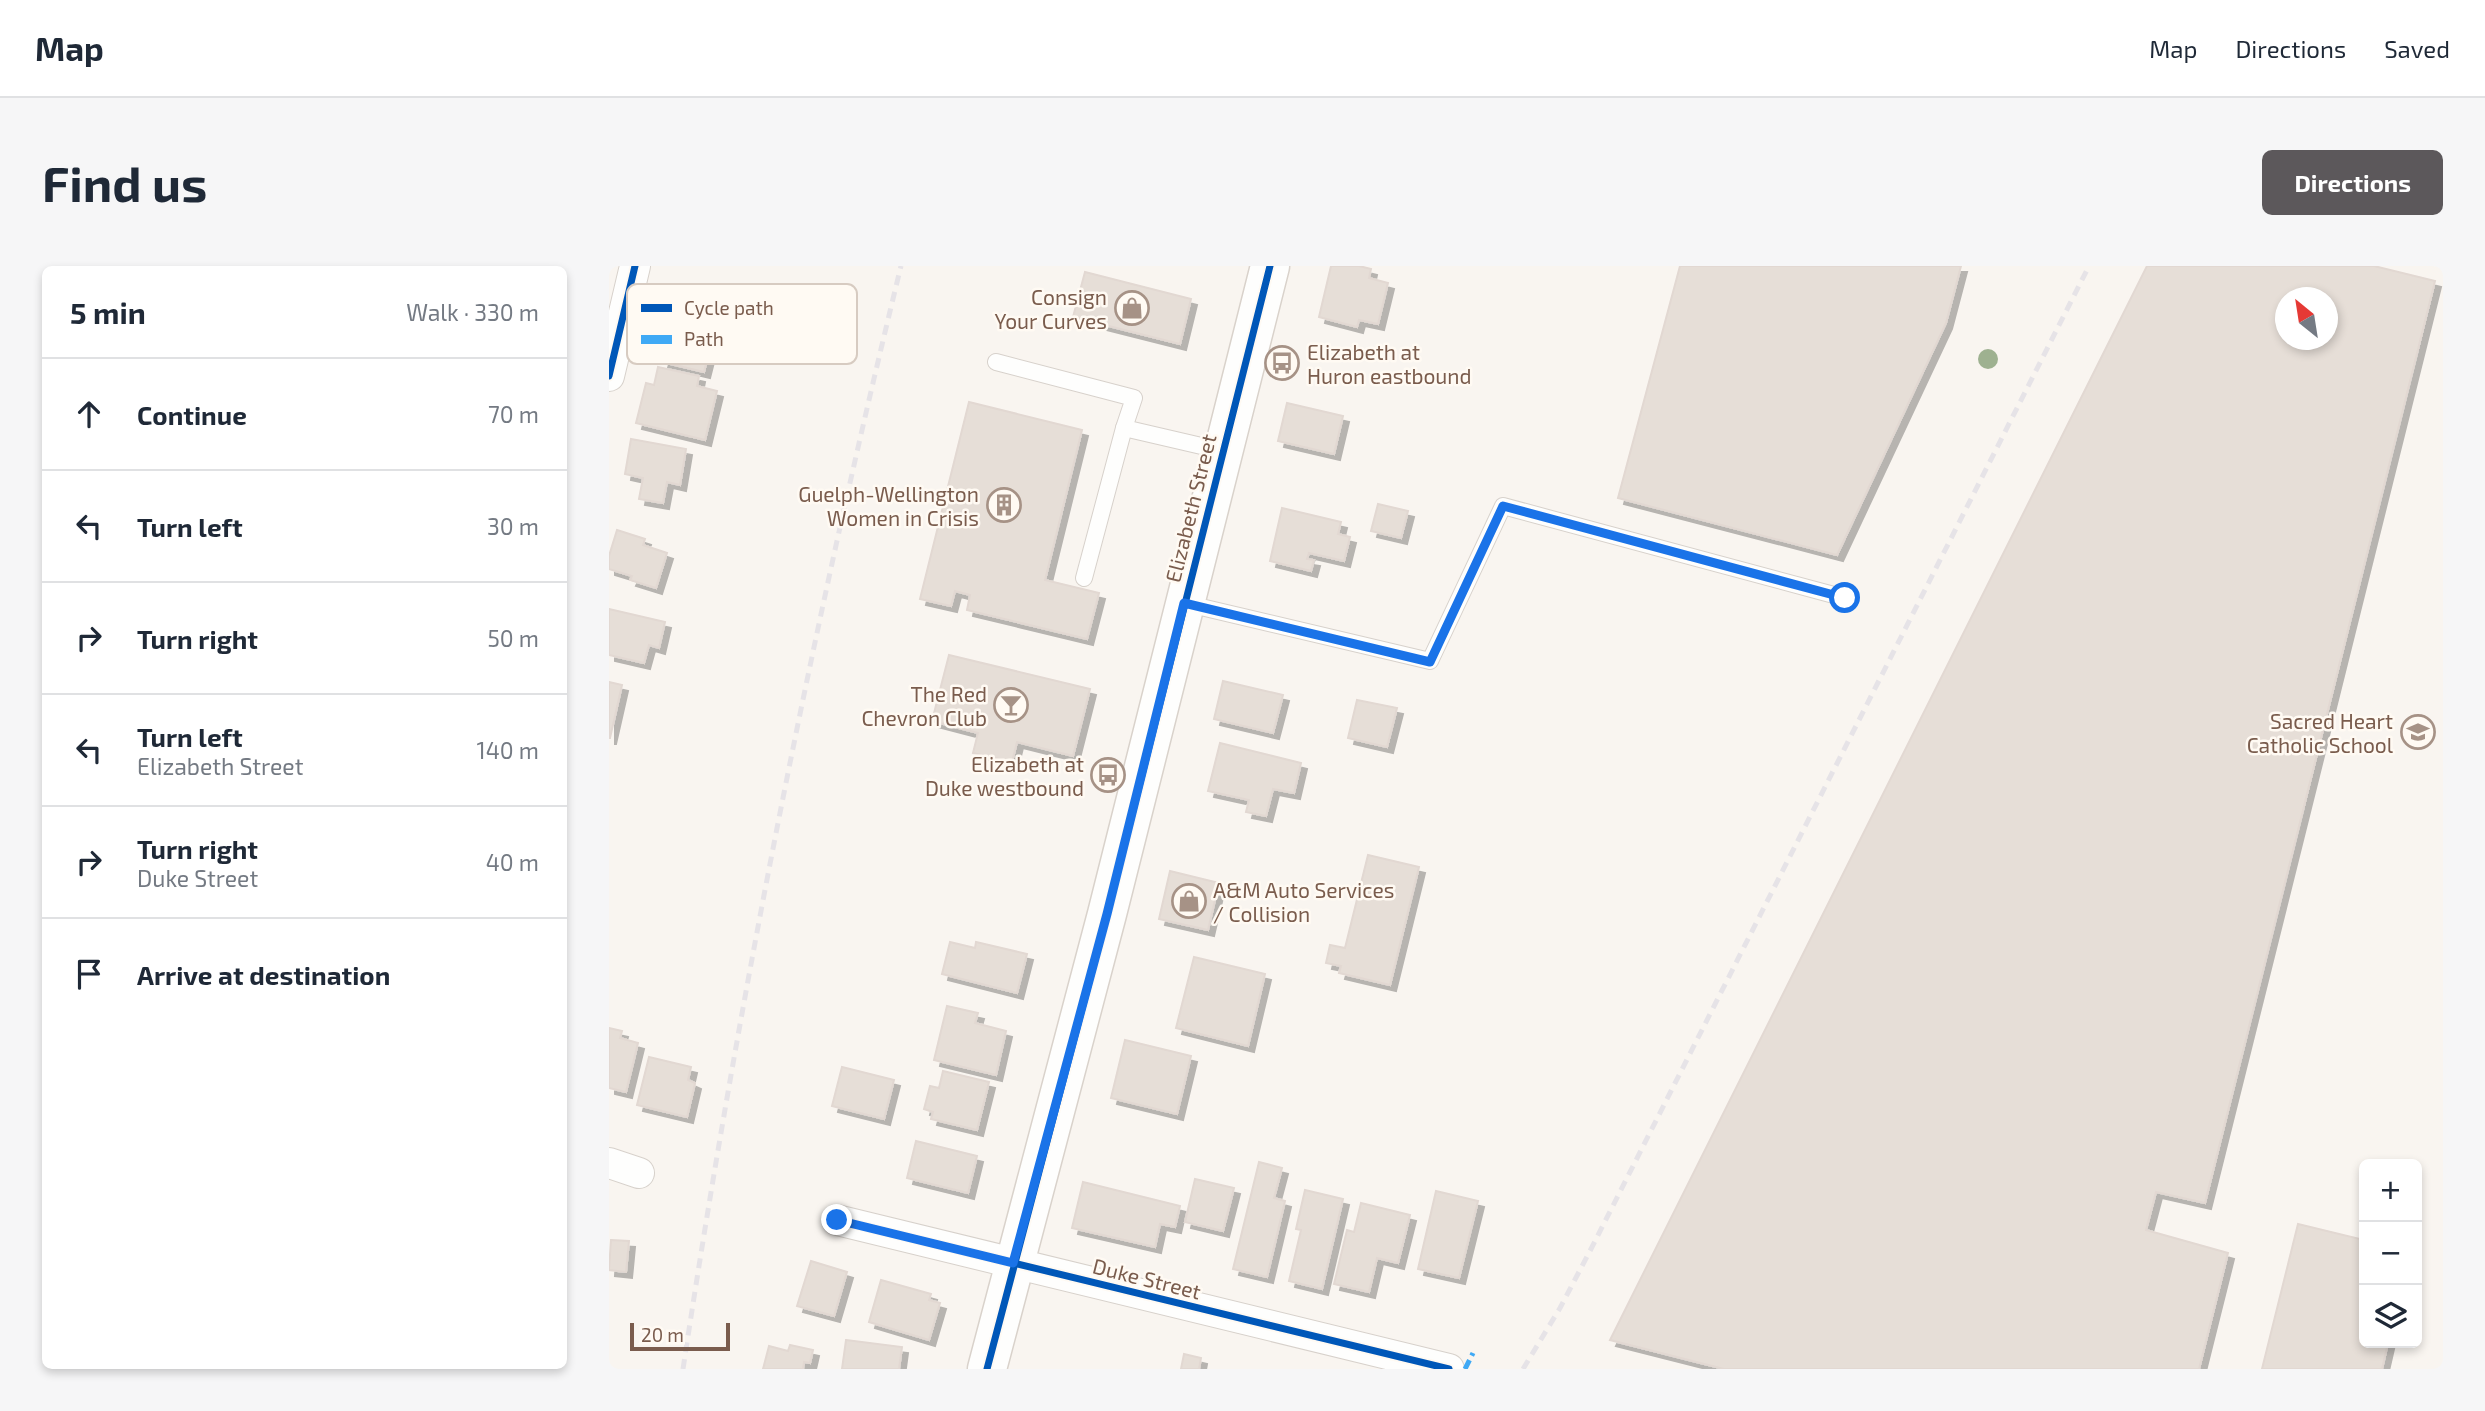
<!DOCTYPE html>
<meta charset="utf-8">
<style>
:root{--surface:#fff;--page:#f6f6f7;--text:#1f2937;--muted:#747a83;--line:#e0e1e3;--accent:#5c585b}
body{margin:0;font-family:"Exo 2",sans-serif;background:var(--page);color:var(--text)}
.controls{position:absolute;right:21px;bottom:21px;display:grid;overflow:hidden;border-radius:10px;box-shadow:0 4px 10px #0003}
.controls button{width:63px;height:63px;display:grid;place-items:center;padding:0;border:0;border-bottom:2px solid var(--line);background:var(--surface);color:var(--text);font:35px sans-serif}
.compass{position:absolute;left:1666px;top:21px;width:63px;height:63px;border-radius:50%;background:var(--surface);box-shadow:0 4px 10px #0003;rotate:330deg}
.scale{position:absolute;left:21px;bottom:18px;width:100px;box-sizing:border-box;padding-left:7px;border:4px solid #7a5c4d;border-top:0;font-size:19px;line-height:24px;white-space:nowrap;color:#7a5c4d;-webkit-text-stroke:5px #fffaf3;paint-order:stroke}
.stop{position:absolute;width:21px;height:21px;margin:-16px;border:5px solid #1a73e8;border-radius:50%;background:#fff}
.stop.end{background:#1a73e8;border-color:#fff;box-shadow:0 2px 7px #0008}
.list{margin:0;padding:0;list-style:none}
h2{display:flex;justify-content:space-between;align-items:center;height:91px;margin:0;padding:0 28px;font-size:30px}
h2 small{font-size:23px;font-weight:400;color:var(--muted)}
.list li{display:grid;grid-template-columns:46px 1fr auto;gap:21px;align-items:center;box-sizing:border-box;height:112px;padding:0 28px;border-top:2px solid var(--line)}
.list b{display:block;font-size:26px;white-space:nowrap}
.list p{margin:0;font-size:23px;white-space:nowrap;color:var(--muted)}
.list em{font-size:23px;font-style:normal;color:var(--muted)}
.icon{flex:none;width:38px;height:38px;fill:none;stroke:currentColor;stroke-width:2;stroke-linecap:round;stroke-linejoin:round}
.map{position:relative;flex:none;width:1834px;height:1103px;overflow:hidden;border-radius:10px}
header{display:flex;align-items:center;gap:42px;box-sizing:border-box;height:98px;padding:0 35px;background:var(--surface);border-bottom:2px solid var(--line)}
header strong{font-size:33px}
nav{display:flex;gap:38px;margin-inline-start:auto;font-size:24px}
.intro{display:flex;align-items:center;justify-content:space-between;box-sizing:border-box;height:168px;padding:0 42px}
h1{margin:0;font-size:49px}
.button{padding:18px 32px;border-radius:10px;background:var(--accent);color:#fff;font-size:24px;font-weight:700}
main{display:flex;gap:42px;padding:0 42px}
aside{flex:1;background:var(--surface);border-radius:10px;box-shadow:0 4px 10px #0003}
.map>svg:first-child{display:block}
.building{fill:#e6ded7;stroke:#e2d8d2;stroke-width:2;fill-rule:evenodd;filter:url(#shadow)}
.lines{fill:none;stroke-linecap:round;stroke-linejoin:round}
.lane-casing{stroke:#d7d1cb;stroke-width:18}
.street-casing{stroke:#d7d1cb;stroke-width:32}
.secondary-casing{stroke:#d9d2cb;stroke-width:41}
.lane{stroke:#fefefd;stroke-width:16}
.street{stroke:#fefefd;stroke-width:30}
.secondary{stroke:#fefefd;stroke-width:38}
.rail{stroke:#e6e3e7;stroke-width:5;stroke-dasharray:10 7;stroke-linecap:butt}
.quiet{stroke:#3fa9f5;stroke-width:5;stroke-dasharray:10 5;stroke-linecap:butt}
.cycleway-casing{stroke:#fffaf3;stroke-width:11}
.cycleway{stroke:#0057b8;stroke-width:7}
.tree{fill:#9eb190}
.route{stroke:#1a73e8;stroke-width:9}
.labels{text-anchor:middle;dominant-baseline:central;stroke-width:5;stroke-linejoin:round;paint-order:stroke}
.poi-label{font-size:21px;fill:#7a5c4d;stroke:#fffaf3;text-anchor:end}
.street-label{font-size:21px;fill:#7a5c4d;stroke:#fffaf3}
.key{fill:#fffaf3;stroke:#d7cbc1;stroke-width:2}
.key-label{font-size:19px;fill:#7a5c4d}
</style>
<header>
<strong>Map</strong>
<nav><a>Map</a><a>Directions</a><a>Saved</a></nav>
</header>
<div class="intro"><h1>Find us</h1><a class="button">Directions</a></div>
<main>
<aside>
<h2>5 min<small>Walk · 330 m</small></h2>
<ul class="list">
<li><svg class="icon" aria-label="ahead" viewBox="0 0 24 24"><path d="M12 20V5M6 11l6-6 6 6"/></svg><div><b>Continue</b></div><em>70 m</em></li>
<li><svg class="icon" aria-label="left" viewBox="0 0 24 24"><path d="M17 20v-9H6M10 6l-5 5 5 5"/></svg><div><b>Turn left</b></div><em>30 m</em></li>
<li><svg class="icon" aria-label="right" viewBox="0 0 24 24"><path d="M7 20v-9h11M14 6l5 5-5 5"/></svg><div><b>Turn right</b></div><em>50 m</em></li>
<li><svg class="icon" aria-label="left" viewBox="0 0 24 24"><path d="M17 20v-9H6M10 6l-5 5 5 5"/></svg><div><b>Turn left</b><p>Elizabeth Street</p></div><em>140 m</em></li>
<li><svg class="icon" aria-label="right" viewBox="0 0 24 24"><path d="M7 20v-9h11M14 6l5 5-5 5"/></svg><div><b>Turn right</b><p>Duke Street</p></div><em>40 m</em></li>
<li><svg class="icon" aria-label="arrive" viewBox="0 0 24 24"><path d="M6 21V4h12l-3 4 3 4H6"/></svg><div><b>Arrive at destination</b></div></li>
</ul>
</aside>
<div class="map">
<svg width="1834" height="1103" viewBox="0 0 1834 1103">
<defs>
<filter id="shadow"><feDropShadow dx="6" dy="6" stdDeviation="0" flood-color="#0004"/></filter>
</defs>
<rect width="100%" height="100%" fill="#f9f5f0"/>
<g class="building">
<path d="M722,0H750L762,3L760,12L779,17L769,58L750,54L748,61L710,51Z"/>
<path d="M1071,0H1352L1337,57L1228,289L1009,232Z"/>
<path d="M1538,0H1765L1826,15L1596,937L1547,926L1537,964L1619,987L1590,1103H1115L1001,1074ZM1676,32H1718V74H1676Z"/>
<path d="M476,6L582,33L571,78L464,51Z"/>
<path d="M64,30L99,39L96,52L108,55L95,106L53,96L58,78L52,77L55,64L47,62L51,46L59,48Z"/>
<path d="M49,101L90,110L88,120L108,125L96,174L27,157L37,117L45,119Z"/>
<path d="M360,136L473,164L436,314L490,327L478,373L358,344L361,329L346,325L342,340L311,333Z"/>
<path d="M678,137L734,150L725,188L669,175Z"/>
<path d="M22,173L77,183L71,219L58,216L54,237L30,233L34,212L16,208Z"/>
<path d="M769,238L799,245L792,272L762,265Z"/>
<path d="M673,242L732,256L729,268L741,271L735,295L700,287L698,293L705,294L702,305L661,295Z"/>
<path d="M8,264L36,273L34,279L58,287L47,322L21,314L23,310L0,303V290Z"/>
<path d="M0,343L56,356L50,382L40,379L35,397L0,389Z"/>
<path d="M340,389L481,423L464,490L408,476L403,496L364,487L369,467L323,455Z"/>
<path d="M614,415L674,429L664,467L605,453Z"/>
<path d="M0,416L13,419L1,472H0Z"/>
<path d="M748,434L788,442L778,481L739,472Z"/>
<path d="M611,477L692,497L685,527L664,523L657,550L637,546L640,534L599,525Z"/>
<path d="M759,589L810,601L781,719L730,707L732,700L717,697L721,679L736,682Z"/>
<path d="M561,605L610,617L599,664L550,653Z"/>
<path d="M341,676L366,682L367,676L418,688L408,727L333,708Z"/>
<path d="M585,691L656,708L639,780L567,762Z"/>
<path d="M338,740L369,747L366,757L397,765L387,809L325,794Z"/>
<path d="M0,762L13,765L11,772L29,777L17,826L0,822Z"/>
<path d="M516,774L582,790L568,848L502,832Z"/>
<path d="M40,791L82,801L79,814L86,817L78,851L28,839Z"/>
<path d="M233,801L285,814L275,853L223,840Z"/>
<path d="M334,805L380,816L368,864L322,853L324,846L315,843L321,820L330,822Z"/>
<path d="M307,875L368,890L359,927L298,912Z"/>
<path d="M650,896L673,902L665,932L676,935L658,1011L624,1003Z"/>
<path d="M586,913L625,922L614,965L576,956Z"/>
<path d="M474,916L571,940L566,961L551,958L546,981L463,962Z"/>
<path d="M696,924L734,933L713,1023L680,1015L692,964L687,963Z"/>
<path d="M827,925L869,935L850,1012L809,1003Z"/>
<path d="M752,937L801,949L789,997L768,992L760,1026L725,1018L738,964L745,966Z"/>
<path d="M1689,958L1755,974V1077H1779L1773,1103H1653Z"/>
<path d="M2,974L20,975L17,1006L0,1004Z"/>
<path d="M202,995L238,1006L225,1050L188,1040Z"/>
<path d="M272,1014L322,1028L320,1034L331,1037L320,1074L260,1056Z"/>
<path d="M237,1074L293,1081L290,1103H233Z"/>
<path d="M181,1079L204,1084L201,1097L195,1096L194,1103H154L160,1080L179,1085Z"/>
<path d="M575,1088L592,1092L590,1103H572Z"/>
</g>
<g class="lines">
<g class="lane-casing">
<g id="lane">
<path d="M387,96L525,132L515,162L614,185"/>
<path d="M475,312L515,162"/>
<path d="M575,337L821,395L894,240L1236,332"/>
</g>
</g>
<g class="street-casing">
<g id="street">
<path d="M0,110L26,0"/>
<path d="M0,897L30,907"/>
<path d="M228,954L840,1103"/>
</g>
</g>
<g class="secondary-casing">
<path id="secondary" d="M378,1103L498,648L661,0"/>
</g>
<use href="#lane" class="lane"/>
<use href="#street" class="street"/>
<use href="#secondary" class="secondary"/>
<g class="rail">
<path d="M74,1103C130,732 203,364 292,0"/>
<path d="M914,1103L951,1042L982,983L1480,0"/>
</g>
<path class="quiet" d="M856,1103L864,1087"/>
<g class="cycleway-casing">
<g id="cycleway">
<path d="M0,110L26,0"/>
<path d="M228,954L840,1103"/>
<path d="M378,1103L498,648L661,0"/>
</g>
</g>
<use href="#cycleway" class="cycleway"/>
</g>
<circle class="tree" cx="1379" cy="93" r="10"/>
<g class="lines">
<path class="route" d="M228,954L404,997L498,648L575,337L821,396L894,240L1236,332"/>
</g>
<defs>
<g id="shop-ring" transform="scale(1.75)"><circle r="9.5" fill="#fffaf3" stroke="#a69286" stroke-width="1.5"/><path d="M-5-2.5h2.3a2.7 3.5 0 0 1 5.4 0H5L5.5 6h-11ZM-1.5-2.5h3a1.5 2.3 0 0 0-3 0Z" fill="#a69286"/></g>
<g id="bus-ring" transform="scale(1.75)"><circle r="9.5" fill="#fffaf3" stroke="#a69286" stroke-width="1.5"/><path d="M-5-6H5V4H4V6H2V4H-2V6H-4V4H-5ZM-3.5-4V0h7V-4ZM-3.5 1.2v1.5H-2V1.2ZM2 1.2v1.5H3.5V1.2Z" fill="#a69286"/></g>
<g id="building-ring" transform="scale(1.75)"><circle r="9.5" fill="#fffaf3" stroke="#a69286" stroke-width="1.5"/><path d="M-4-6H4V6H1V3H-1V6H-4ZM-2.5-4.3h1.7v1.8h-1.7ZM.8-4.3h1.7v1.8H.8ZM-2.5-1h1.7V.8h-1.7ZM.8-1h1.7V.8H.8Z" fill="#a69286"/></g>
<g id="bar-ring" transform="scale(1.75)"><circle r="9.5" fill="#fffaf3" stroke="#a69286" stroke-width="1.5"/><path d="M-6-5H6L.8 .8V4.5H3.5V6h-7V4.5H-.8V.8Z" fill="#a69286"/></g>
<g id="school-ring" transform="scale(1.75)"><circle r="9.5" fill="#fffaf3" stroke="#a69286" stroke-width="1.5"/><path d="M0-5L7-2L0 1L-7-2ZM-4 1L0 2.5L4 1V4Q0 6-4 4Z" fill="#a69286"/></g>
</defs>
<g fill-rule="evenodd">
<use href="#shop-ring" x="523" y="42"/>
<use href="#bus-ring" x="673" y="97"/>
<use href="#building-ring" x="395" y="239"/>
<use href="#bar-ring" x="402" y="439"/>
<use href="#school-ring" x="1809" y="466"/>
<use href="#bus-ring" x="499" y="509"/>
<use href="#shop-ring" x="580" y="635"/>
</g>
<g class="labels">
<g class="poi-label">
<text x="498" y="30">Consign<tspan x="498" dy="24">Your Curves</tspan></text>
<text x="698" y="85" text-anchor="start">Elizabeth at<tspan x="698" dy="24">Huron eastbound</tspan></text>
<text x="370" y="227">Guelph-Wellington<tspan x="370" dy="24">Women in Crisis</tspan></text>
<text x="378" y="427">The Red<tspan x="378" dy="24">Chevron Club</tspan></text>
<text x="1784" y="454">Sacred Heart<tspan x="1784" dy="24">Catholic School</tspan></text>
<text x="475" y="497">Elizabeth at<tspan x="475" dy="24">Duke westbound</tspan></text>
<text x="604" y="623" text-anchor="start">A&amp;M Auto Services<tspan x="604" dy="24">/ Collision</tspan></text>
</g>
<g class="street-label">
<text transform="translate(581 242) rotate(-76)">Elizabeth Street</text>
<text transform="translate(538 1012) rotate(14)">Duke Street</text>
</g>
</g>
<rect x="18" y="18" width="230" height="80" rx="10" class="key"/>
<rect x="32" y="38" width="31" height="8" fill="#0057b8"/>
<rect x="32" y="69" width="31" height="9" fill="#3fa9f5"/>
<g class="key-label">
<text x="75" y="49">Cycle path</text>
<text x="75" y="80">Path</text>
</g>
</svg>
<div class="controls">
<button>+</button>
<button>−</button>
<button><svg class="icon" aria-label="layers" viewBox="0 0 24 24"><path d="M12 4l9 5-9 5-9-5zM3 14l9 5 9-5"/></svg></button>
</div>
<svg class="compass" viewBox="-18 -18 36 36"><path d="M0-13l5 13h-10z" fill="#e53935"/><path d="M0 13l5-13h-10z" fill="#747a83"/></svg>
<div class="scale">20 m</div>
<div class="stop" style="left:1236px;top:332px"></div>
<div class="stop end" style="left:228px;top:954px"></div>
</div>
</main>
